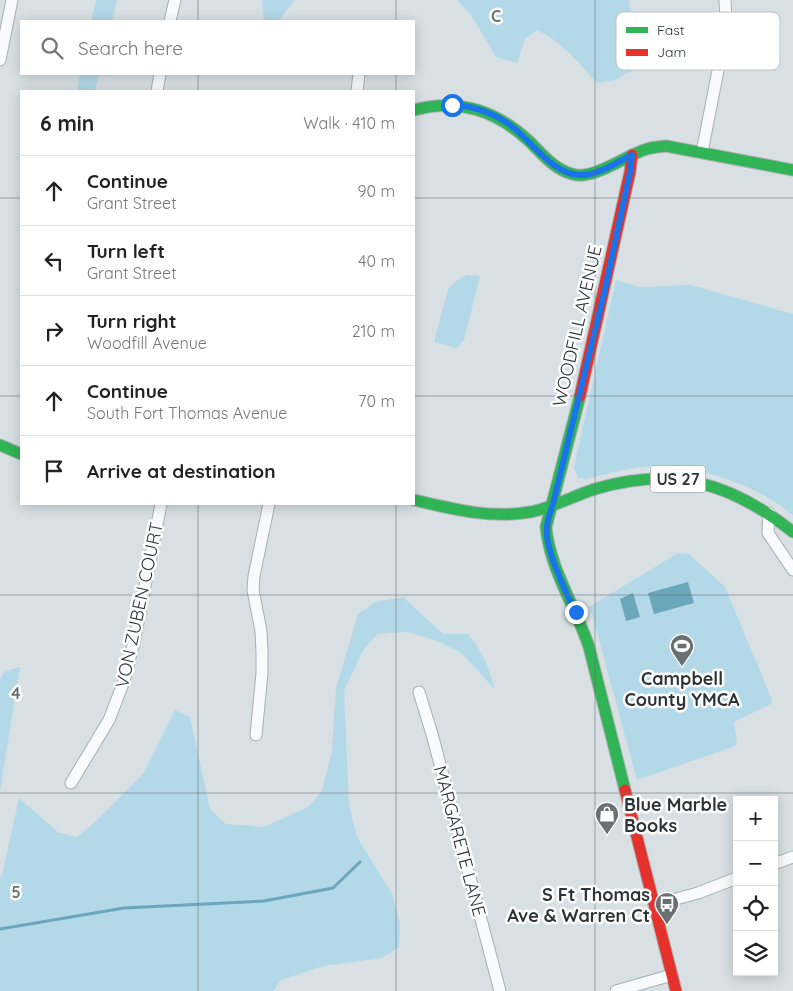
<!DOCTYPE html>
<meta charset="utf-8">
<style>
:root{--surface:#fff;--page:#f2f2f2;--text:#222;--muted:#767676;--line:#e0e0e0}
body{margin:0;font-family:Quicksand,sans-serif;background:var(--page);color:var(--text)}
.controls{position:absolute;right:15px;bottom:15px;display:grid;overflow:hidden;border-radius:0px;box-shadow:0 2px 12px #0003}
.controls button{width:45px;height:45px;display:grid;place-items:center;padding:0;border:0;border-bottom:1px solid var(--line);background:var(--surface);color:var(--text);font:25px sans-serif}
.stop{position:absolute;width:15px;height:15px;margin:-11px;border:4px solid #1a73e8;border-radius:50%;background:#fff}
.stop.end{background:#1a73e8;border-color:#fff;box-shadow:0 1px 5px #0008}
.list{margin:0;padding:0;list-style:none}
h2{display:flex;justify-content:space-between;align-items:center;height:65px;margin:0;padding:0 20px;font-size:21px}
h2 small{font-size:16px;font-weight:400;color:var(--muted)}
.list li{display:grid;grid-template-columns:32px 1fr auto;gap:15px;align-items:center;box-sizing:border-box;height:70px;padding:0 20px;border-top:1px solid var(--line)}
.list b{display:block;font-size:19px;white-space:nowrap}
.list p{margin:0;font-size:16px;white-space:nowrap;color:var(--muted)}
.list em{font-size:16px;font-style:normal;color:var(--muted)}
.icon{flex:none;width:28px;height:28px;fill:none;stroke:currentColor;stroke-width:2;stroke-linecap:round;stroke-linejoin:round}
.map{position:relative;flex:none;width:793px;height:991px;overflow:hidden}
.search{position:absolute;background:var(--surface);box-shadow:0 2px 12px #0003;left:20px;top:20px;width:395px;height:55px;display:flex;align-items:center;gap:12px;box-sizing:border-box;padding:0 18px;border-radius:0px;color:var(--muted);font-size:19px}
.panel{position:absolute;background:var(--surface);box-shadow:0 2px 12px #0003;left:20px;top:90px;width:395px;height:415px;border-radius:0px}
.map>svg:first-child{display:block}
.green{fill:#b3d8e7}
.water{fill:#6aa7bb}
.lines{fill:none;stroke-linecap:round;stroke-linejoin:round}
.stream{stroke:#6aa7bb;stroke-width:3}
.street-casing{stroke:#a9afb2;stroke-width:13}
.fast-casing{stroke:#a9afb2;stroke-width:13}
.jam-casing{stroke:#a9afb2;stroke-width:13}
.street{stroke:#f9fafb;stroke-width:11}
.fast{stroke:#30b455;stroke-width:11}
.jam{stroke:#e5322d;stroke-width:11}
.route{stroke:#1a73e8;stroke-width:6}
.grid{fill:none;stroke:#6a7072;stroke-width:1;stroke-opacity:0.55}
.labels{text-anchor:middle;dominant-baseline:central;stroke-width:5;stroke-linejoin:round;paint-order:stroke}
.shield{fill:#fff;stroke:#6d7072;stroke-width:1}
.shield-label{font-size:16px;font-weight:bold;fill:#2e3335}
.street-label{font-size:18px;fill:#2e3335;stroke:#fff}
.poi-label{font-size:18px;font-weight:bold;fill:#2e3335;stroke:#fff}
.key{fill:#fff;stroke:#c0c2c2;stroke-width:1}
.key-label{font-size:14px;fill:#2e3335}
.grid-label{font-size:16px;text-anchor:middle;font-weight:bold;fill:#6a7072;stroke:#fff;stroke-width:5;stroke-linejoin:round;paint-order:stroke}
</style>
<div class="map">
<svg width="793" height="991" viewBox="0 0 793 991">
<rect width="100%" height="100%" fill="#d8e0e3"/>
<g class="green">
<path d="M96,0H117L112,21H91Z"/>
<path d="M262,0H295L278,21H264Z"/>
<path d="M457,0H629L639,67L615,80L597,83C579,63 562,42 537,30L525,39L517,63L496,57L471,15Z"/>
<path d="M80,74H99L95,91H77Z"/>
<path d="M466,275L480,276L464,340L457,348L434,342L448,289L456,281Z"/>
<path d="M616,280L639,287L690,285L793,314V515C755,484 692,462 642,467C624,469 604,475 586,479L578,478L574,467Z"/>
<path d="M678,553L689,554L725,587L772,700L771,704L734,722L737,742L735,746L637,780L592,614L589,607Z"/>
<path d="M403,597L443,634H468C482,651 490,668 494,689L473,665L460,652L435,640L407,632L378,634L363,650L344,691L349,805L357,837L392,894L400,924L399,947L382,958L323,966L281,980L273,991H0V877L2,875L19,798L59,833L77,837L96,821L143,774L175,710L190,717L210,809L226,824L264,827L308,807L322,791L332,751L336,688L358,614L376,602Z"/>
<path d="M20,667L0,791V680L4,672Z"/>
</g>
<g class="water">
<path d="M688,582L694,603L654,614L648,593Z"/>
<path d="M633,593L640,617L626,621L620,599Z"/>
</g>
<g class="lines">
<path class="stream" d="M0,929L124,908L264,901L333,888L360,862"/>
<g class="street-casing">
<g id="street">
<path d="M170,21L175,0"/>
<path d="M0,60L12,0"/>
<path d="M157,91L160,74"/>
<path d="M357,91L359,74"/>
<path d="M702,152L725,35L726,20L725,0"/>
<path d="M769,513L768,533L793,570"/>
<path d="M419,692L432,734L500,991"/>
<path d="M256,735L262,673V652L261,631L253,590L254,576L269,504"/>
<path d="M71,783L109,720L124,681L135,638L161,504"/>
<path d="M774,864L793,857"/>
<path d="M654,905L698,893L737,878"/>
<path d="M616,991L672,975"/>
</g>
</g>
<g class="fast-casing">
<g id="fast">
<path d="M414,110C459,98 496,110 530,142C542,154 554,169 572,174C593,181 626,155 647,149C653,147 660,147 666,146L793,170"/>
<path d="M580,396L546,527C550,570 576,607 589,647L625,790"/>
<path d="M0,445L21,454"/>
<path d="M414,500C452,509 491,519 530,512C552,508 573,496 595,489C673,466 730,482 793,532"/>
</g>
</g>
<g class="jam-casing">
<g id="jam">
<path d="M580,396L630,172L632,155"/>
<path d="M625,790L676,991"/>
</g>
</g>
<use href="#street" class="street"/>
<use href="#fast" class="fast"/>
<use href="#jam" class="jam"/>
</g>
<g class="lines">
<path class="route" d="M452,105C473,105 499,115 515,129C534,145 556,177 583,175C600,174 617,162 632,155L630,172L605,289L553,504C551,511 547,519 547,527C544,546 566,594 576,612"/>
</g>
<path class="grid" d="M198,0V21M396,0V21M595,0V991M198,74V91M396,74V91M0,198H21M414,198H793M0,396H21M414,396H793M198,504V991M396,504V991M0,595H793M0,793H793"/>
<defs>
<g id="stadium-pin" transform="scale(1.25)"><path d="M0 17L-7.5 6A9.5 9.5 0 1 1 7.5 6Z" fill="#6a7072" stroke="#fff"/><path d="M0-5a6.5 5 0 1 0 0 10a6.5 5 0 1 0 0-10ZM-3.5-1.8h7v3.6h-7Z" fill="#fff"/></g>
<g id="shop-pin" transform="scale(1.25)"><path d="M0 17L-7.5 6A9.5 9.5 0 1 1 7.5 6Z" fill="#6a7072" stroke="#fff"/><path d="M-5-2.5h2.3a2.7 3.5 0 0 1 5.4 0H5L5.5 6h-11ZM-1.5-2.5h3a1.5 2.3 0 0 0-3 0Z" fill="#fff"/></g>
<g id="bus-pin" transform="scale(1.25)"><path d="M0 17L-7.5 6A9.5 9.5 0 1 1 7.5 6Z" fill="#6a7072" stroke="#fff"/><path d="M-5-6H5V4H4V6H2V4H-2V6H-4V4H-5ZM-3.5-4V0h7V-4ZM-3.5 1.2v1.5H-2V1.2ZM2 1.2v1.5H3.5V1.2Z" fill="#fff"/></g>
</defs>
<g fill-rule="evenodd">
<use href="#stadium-pin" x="682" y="646"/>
<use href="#shop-pin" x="607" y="814"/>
<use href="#bus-pin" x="667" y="904"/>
</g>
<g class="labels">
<rect class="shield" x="650.5" y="465.5" width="55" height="27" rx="4"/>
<g class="shield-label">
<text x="678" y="479">US 27</text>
</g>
<g class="street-label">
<text transform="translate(577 326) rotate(-77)">WOODFILL AVENUE</text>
<text transform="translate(139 605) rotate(-78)">VON ZUBEN COURT</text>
<text transform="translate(460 841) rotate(75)">MARGARETE LANE</text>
</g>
<g class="poi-label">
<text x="682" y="678">Campbell<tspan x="682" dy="21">County YMCA</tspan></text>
<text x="624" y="804" text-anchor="start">Blue Marble<tspan x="624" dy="21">Books</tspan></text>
<text x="650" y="894" text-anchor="end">S Ft Thomas<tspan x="650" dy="21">Ave &amp; Warren Ct</tspan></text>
</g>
</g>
<rect x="616" y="12" width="164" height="58" rx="8" class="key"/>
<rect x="626" y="27" width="22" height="6" fill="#30b455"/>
<rect x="626" y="49" width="22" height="7" fill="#e5322d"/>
<g class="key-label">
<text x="657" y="35">Fast</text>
<text x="657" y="57">Jam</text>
</g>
<g class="grid-label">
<text x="496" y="22">C</text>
<text x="16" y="699">4</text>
<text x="16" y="898">5</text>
</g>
</svg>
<div class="controls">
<button>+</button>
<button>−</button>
<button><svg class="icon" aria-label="locate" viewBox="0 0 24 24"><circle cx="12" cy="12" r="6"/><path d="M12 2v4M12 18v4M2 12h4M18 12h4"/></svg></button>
<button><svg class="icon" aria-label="layers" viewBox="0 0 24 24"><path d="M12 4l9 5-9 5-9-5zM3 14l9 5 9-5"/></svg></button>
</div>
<div class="stop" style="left:452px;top:105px"></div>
<div class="stop end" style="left:576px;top:612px"></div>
<div class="search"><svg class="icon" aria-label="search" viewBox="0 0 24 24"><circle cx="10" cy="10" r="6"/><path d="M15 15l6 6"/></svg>Search here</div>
<section class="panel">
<h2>6 min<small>Walk · 410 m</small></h2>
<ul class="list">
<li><svg class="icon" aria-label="ahead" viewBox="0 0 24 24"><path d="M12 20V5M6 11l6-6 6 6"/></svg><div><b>Continue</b><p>Grant Street</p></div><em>90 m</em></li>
<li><svg class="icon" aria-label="left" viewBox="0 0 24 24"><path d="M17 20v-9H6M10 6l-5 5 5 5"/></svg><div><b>Turn left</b><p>Grant Street</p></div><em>40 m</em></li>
<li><svg class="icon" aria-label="right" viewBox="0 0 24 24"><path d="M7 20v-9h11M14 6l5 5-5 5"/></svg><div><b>Turn right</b><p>Woodfill Avenue</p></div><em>210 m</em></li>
<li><svg class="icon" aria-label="ahead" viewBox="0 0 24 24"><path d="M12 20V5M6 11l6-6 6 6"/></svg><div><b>Continue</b><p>South Fort Thomas Avenue</p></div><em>70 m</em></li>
<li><svg class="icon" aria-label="arrive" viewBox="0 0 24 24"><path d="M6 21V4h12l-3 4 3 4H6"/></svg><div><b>Arrive at destination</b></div></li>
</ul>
</section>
</div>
